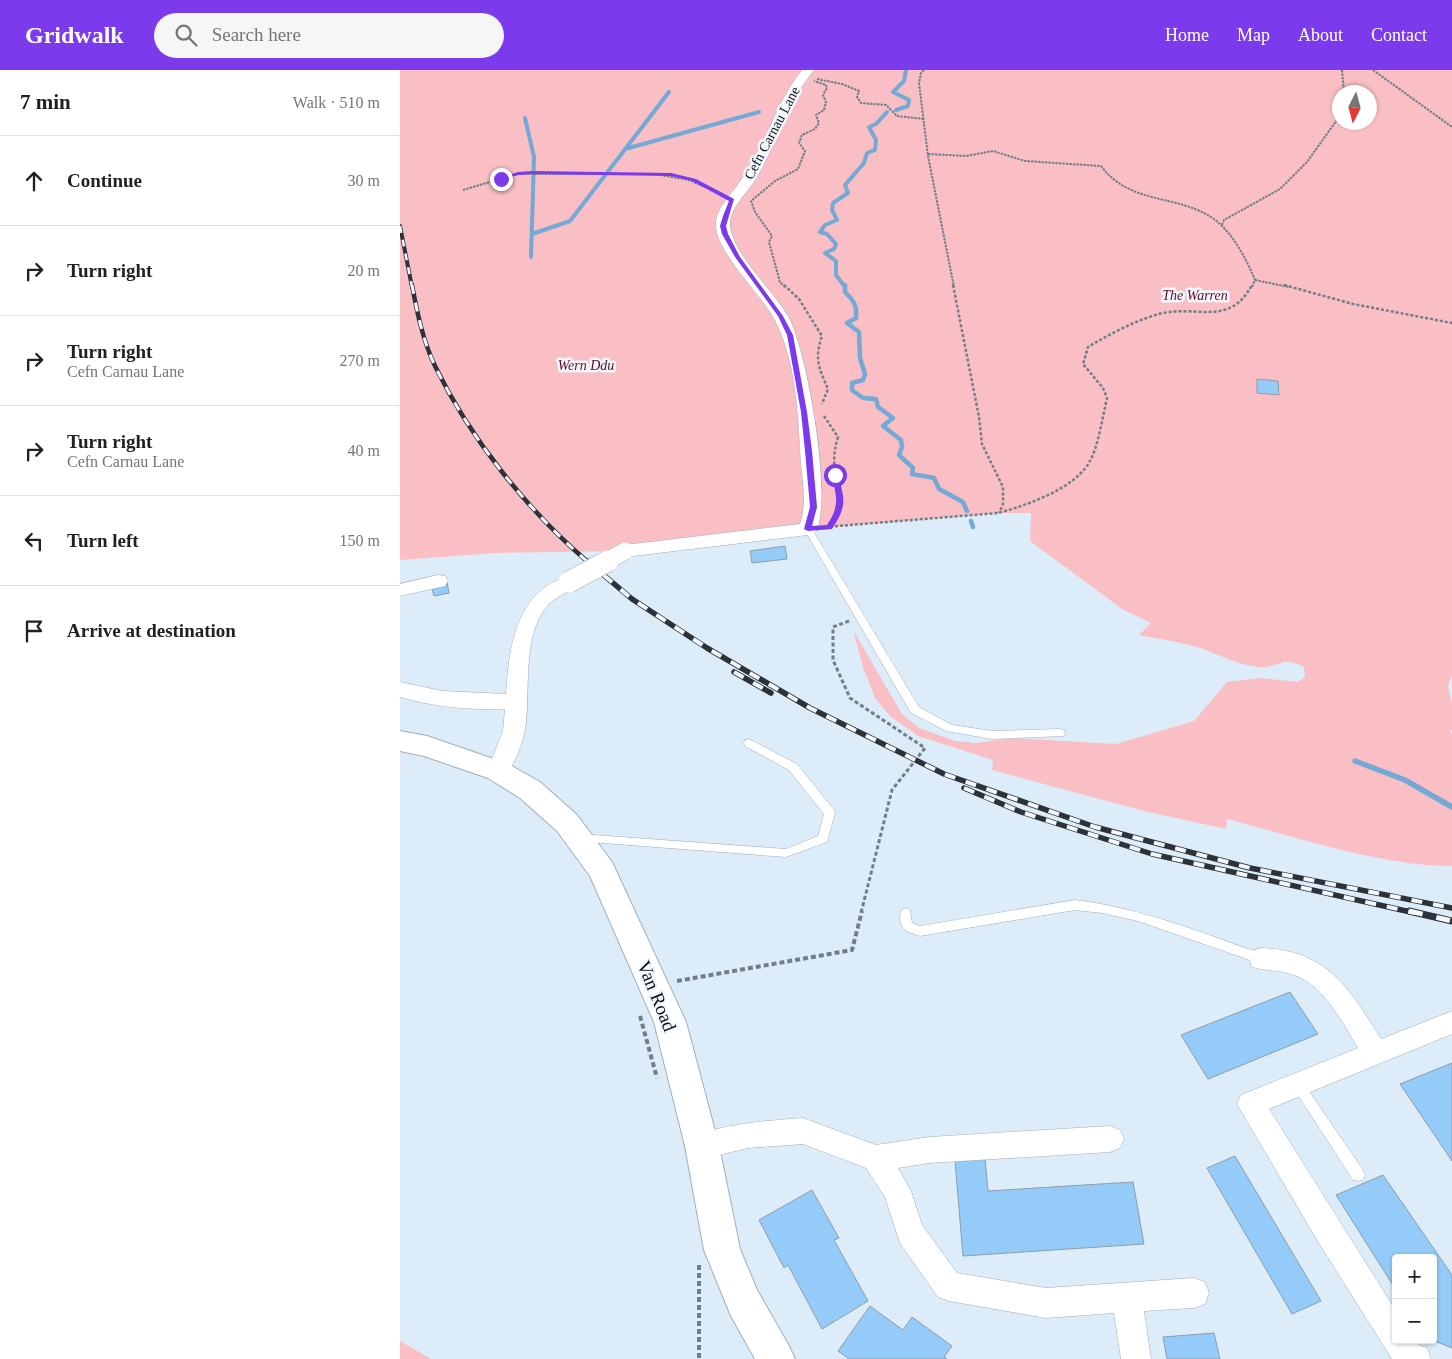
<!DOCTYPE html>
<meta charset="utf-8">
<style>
:root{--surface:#fff;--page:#f6f6f6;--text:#202124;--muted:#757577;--line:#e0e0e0;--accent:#7c3aed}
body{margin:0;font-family:"Times New Roman",serif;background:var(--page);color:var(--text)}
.controls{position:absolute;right:15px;bottom:15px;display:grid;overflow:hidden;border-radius:5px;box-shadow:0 1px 4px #0004}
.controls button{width:45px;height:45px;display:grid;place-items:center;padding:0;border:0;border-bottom:1px solid var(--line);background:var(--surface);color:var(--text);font:25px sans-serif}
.compass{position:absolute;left:932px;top:15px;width:45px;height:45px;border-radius:50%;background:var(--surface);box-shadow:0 1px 4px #0004;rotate:186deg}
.stop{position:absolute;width:15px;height:15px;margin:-11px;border:4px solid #7c3aed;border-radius:50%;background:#fff}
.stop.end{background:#7c3aed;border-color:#fff;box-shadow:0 1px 5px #0008}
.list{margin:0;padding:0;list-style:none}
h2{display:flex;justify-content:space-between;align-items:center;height:65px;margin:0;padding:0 20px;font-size:21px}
h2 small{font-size:16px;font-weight:400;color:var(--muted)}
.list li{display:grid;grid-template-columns:32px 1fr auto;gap:15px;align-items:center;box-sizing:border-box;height:90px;padding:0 20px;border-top:1px solid var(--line)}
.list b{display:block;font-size:19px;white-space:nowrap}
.list p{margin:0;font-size:16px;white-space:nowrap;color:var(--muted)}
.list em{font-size:16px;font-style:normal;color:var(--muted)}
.icon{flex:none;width:28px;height:28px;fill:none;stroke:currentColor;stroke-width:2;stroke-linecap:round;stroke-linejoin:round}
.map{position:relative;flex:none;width:1052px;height:1289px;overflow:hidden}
header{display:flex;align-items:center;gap:30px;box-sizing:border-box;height:70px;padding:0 25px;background:var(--accent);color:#fff}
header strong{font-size:24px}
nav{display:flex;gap:28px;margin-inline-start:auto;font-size:18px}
.search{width:350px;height:45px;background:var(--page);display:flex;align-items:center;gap:12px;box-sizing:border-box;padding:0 18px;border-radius:28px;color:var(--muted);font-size:19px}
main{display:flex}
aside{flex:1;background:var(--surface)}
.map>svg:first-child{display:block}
.green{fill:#fabfc4;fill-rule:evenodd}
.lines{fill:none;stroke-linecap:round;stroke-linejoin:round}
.stream-far2{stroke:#74a9d6;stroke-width:4}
.stream-far1{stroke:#74a9d6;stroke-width:4.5}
.stream{stroke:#74a9d6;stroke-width:5.5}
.building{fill:#94cbf9;stroke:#8e9ca8}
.service-casing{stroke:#a0afbb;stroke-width:1}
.minor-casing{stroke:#a0afbb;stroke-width:1}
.tertiary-casing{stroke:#a0afbb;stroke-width:2}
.path-far3{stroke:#737d86;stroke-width:2;stroke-dasharray:2.5 1;stroke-linecap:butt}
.path-far2{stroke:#737d86;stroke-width:2.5;stroke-dasharray:3 2;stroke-linecap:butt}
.path-far1{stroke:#737d86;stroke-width:3;stroke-dasharray:4 2.5;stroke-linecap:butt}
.path{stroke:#737d86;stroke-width:4;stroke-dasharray:5 3;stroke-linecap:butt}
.service{fill:#fff;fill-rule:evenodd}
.minor{fill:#fff;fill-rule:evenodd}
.tertiary{fill:#fff;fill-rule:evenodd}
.rail-far3-casing{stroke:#2c3238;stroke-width:4}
.rail-far2-casing{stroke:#2c3238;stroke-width:4.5}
.rail-far1-casing{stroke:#2c3238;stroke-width:5.5}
.rail-casing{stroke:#2c3238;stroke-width:7}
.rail-far3{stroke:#f2f8fd;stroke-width:2.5;stroke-dasharray:7;stroke-linecap:butt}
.rail-far2{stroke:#f2f8fd;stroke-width:3;stroke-dasharray:9;stroke-linecap:butt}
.rail-far1{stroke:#f2f8fd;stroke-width:4;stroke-dasharray:11;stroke-linecap:butt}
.rail{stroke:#f2f8fd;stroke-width:5;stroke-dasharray:14;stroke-linecap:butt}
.minor-bridge-far1-casing{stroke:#a0afbb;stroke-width:18;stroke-linecap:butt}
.minor-bridge-casing{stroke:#a0afbb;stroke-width:22;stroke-linecap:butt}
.minor-bridge-far1{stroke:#fff;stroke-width:17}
.minor-bridge{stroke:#fff;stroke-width:21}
.route{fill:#7c3aed}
.labels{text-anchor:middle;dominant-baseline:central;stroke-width:5;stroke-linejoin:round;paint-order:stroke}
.far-street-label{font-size:14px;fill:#0b1015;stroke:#f2f8fd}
.far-park-label{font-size:14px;font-style:italic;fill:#600a21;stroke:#f2f8fd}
.near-street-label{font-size:19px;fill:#0b1015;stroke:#f2f8fd}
</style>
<header>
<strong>Gridwalk</strong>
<div class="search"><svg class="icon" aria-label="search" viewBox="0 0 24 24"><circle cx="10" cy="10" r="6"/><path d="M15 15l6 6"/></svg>Search here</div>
<nav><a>Home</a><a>Map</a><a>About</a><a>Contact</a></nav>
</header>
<main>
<aside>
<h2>7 min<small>Walk · 510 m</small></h2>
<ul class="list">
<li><svg class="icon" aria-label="ahead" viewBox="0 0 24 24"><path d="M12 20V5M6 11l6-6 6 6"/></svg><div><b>Continue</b></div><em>30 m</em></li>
<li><svg class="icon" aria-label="right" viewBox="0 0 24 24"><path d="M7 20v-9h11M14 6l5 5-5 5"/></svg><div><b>Turn right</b></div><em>20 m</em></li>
<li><svg class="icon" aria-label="right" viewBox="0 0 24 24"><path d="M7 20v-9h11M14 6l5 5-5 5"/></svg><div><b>Turn right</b><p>Cefn Carnau Lane</p></div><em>270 m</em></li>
<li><svg class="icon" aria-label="right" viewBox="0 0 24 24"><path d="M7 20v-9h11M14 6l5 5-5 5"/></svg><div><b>Turn right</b><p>Cefn Carnau Lane</p></div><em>40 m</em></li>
<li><svg class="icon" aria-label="left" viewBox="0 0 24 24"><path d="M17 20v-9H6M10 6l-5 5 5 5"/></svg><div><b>Turn left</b></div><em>150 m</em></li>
<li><svg class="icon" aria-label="arrive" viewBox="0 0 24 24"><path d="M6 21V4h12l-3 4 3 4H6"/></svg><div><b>Arrive at destination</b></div></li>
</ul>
</aside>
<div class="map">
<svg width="1052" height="1289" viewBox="0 0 1052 1289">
<rect width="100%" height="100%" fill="#ddecf9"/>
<g class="green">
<path d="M0,0H1052V606C1045,616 1050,624 1052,634C1052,643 1052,652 1052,660L1050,661L1052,664V796C981,796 897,767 827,749L826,759L744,741L592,700L593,690L518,666L490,646L475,628L464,600L453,560L502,644L519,658L555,671L577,673L611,668L716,674L794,651L827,612L862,608L898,612L905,607L904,597C881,585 878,599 859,597C838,595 820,585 800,578C780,572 759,569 739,565L751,553L722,539L630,471L631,443H598L408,459L225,481L96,483L0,490ZM939,22H969V52H939Z"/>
<path d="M0,1271L31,1289H0Z"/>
</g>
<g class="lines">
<g class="stream-far2">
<path d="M496,40L508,36L509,30L493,22L504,11L506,0"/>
<path d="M125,48L134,87L131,187"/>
<path d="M225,79L359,42"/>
<path d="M132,164L170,151L269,22"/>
<path d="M445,217L436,205V191L425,183L434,179L436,174L427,164L420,162L425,155L437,150L432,140L433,133L448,123L445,115L464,93L467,83L475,80L476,70L469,57L476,54L487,42"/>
</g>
<g class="stream-far1">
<path d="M445,215V222C454,231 457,235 456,248L447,253L459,262L460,288L465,304L463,310L452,313V320L463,328L476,329L478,337L493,348L483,356L501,370L502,377L499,385L513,398L512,404L534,408L539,419L563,432L567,441"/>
<path d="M571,451L573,457"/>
</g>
<path class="stream" d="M955,691L1005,710L1052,737"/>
</g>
<g class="building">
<path d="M857,309L878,311L879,325L857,323Z"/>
<path d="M385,476L387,489L352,493L350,481Z"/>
<path d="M47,512L49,523L34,526L31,515Z"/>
<path d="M890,922L918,964L808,1009L781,965Z"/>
<path d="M1052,993V1091L1000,1014Z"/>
<path d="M835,1086L921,1231L892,1244L807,1098Z"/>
<path d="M585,1089L588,1121L733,1112L744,1174L563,1186L555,1091Z"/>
<path d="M983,1105L1052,1205V1278L1032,1270L1033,1188H996V1220L936,1125Z"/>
<path d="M412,1120L439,1168L434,1170L468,1231L422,1259L388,1195L384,1198L359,1150Z"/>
<path d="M470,1236L503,1260L512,1247L552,1276L544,1287L547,1289H449L438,1281Z"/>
<path d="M814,1263L820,1289H767L763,1267Z"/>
</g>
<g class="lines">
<g class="service-casing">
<g id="service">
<path d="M408,456L412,459L519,637L552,655L592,661L660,659L664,660L665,663L664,666L592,669L546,661L511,643L404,459Z"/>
<path d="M349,669L397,694L434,740L435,743L427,772L386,787L177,771L176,768L177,765L181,764L386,779L418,766L424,744L389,700L345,676L344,673L345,670Z"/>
<path d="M675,830C741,838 803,863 865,885L867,889L865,893L861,894L738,851L702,843L675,840L520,866L506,861C500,855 498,847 502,840L506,838L510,840L512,853L520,856Z"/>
<path d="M898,1009L902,1011L963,1100L965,1105L963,1110L958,1111L953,1110L894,1019L892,1015L894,1011Z"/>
</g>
</g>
<g class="minor-casing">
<g id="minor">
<path d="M402,0H414C407,9 400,18 395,28C380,56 370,87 353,113C344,126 329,140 330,156C333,185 375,222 389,248C407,282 434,433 415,463L408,465L225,487L218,485L216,481L218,477L225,475L400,454C407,434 403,414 401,394C398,346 397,288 372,245C358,222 317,182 316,156C315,139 331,125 339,113C365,78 375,34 402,0Z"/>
<path d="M38,505L45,506L48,511L45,516L0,526V514Z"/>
<path d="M169,506L176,507L179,512L176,517C167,522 154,528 147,536C121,567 131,624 125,660C122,676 114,693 106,707L98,709L90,707L87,701L103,661L105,639C69,640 34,637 0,627V612L42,621L106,624C109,577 116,520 169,506Z"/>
<path d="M861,878C927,880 949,918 981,969L1052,941V964L869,1039L996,1241V1270H1016L1019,1275L1027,1278L1031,1289H992L917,1170L837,1034L841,1025L958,978C943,953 924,915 894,905C881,900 866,901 852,897L849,889L852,881Z"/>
<path d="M403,1048L476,1075L529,1067L710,1056L720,1060L724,1069L720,1078L710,1082L529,1093L498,1098L511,1121L522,1155L557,1203L646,1218L794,1208L805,1212L809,1223L805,1234L794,1238L744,1241L751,1289H721L714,1243L646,1248L549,1231L538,1227L500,1173L485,1127L466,1098L403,1074L348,1078L302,1089L292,1085L288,1076L292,1067C328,1053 365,1051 403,1048Z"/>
</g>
</g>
<g class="tertiary-casing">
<path id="tertiary" d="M0,661L27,666L108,694L140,712L177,745L212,792L286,952L319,1076L340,1179L357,1220L389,1276L395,1289H355L331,1246L304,1180L285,1076L254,952L190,806L157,761L120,728L88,708L24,686L0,681Z"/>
</g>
<g class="path-far3">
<path d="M524,0L521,3L519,13L528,86L554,217"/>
<path d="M942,0L944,22"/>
<path d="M973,0L1052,57"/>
<path d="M417,9L442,14L459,21L457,27L461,33L486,35L497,46L524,49"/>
<path d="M528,84L566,86L593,81L625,91L701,96C728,132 768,125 804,143C829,155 845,186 855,210L852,217"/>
<path d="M63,120L117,104H255L289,110L321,124"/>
<path d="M822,155L824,150L880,119L907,92L939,47"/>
<path d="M855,210L889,217"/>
<path d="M385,217L380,212L369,172L372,166L355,142L351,131L375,111L398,99L405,81L399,73L402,65L415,59L419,53L416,45L424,40L426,32L423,25L427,18L426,15L414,11"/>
</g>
<g class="path-far2">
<path d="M384,215L399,229L422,266C414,289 419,298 428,319L422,334"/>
<path d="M553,215L579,347L582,374L603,417V434L599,443"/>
<path d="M884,215L953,234L1052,253"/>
<path d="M424,346L438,367C426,403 448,422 430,457"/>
<path d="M425,457L598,443C627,435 675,419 690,391C698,377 703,345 707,328L703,318L683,294L688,277C710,264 734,251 759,244C796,234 829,258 852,215"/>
</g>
<path class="path-far1" d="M449,551L433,557V590L450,628L525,678L492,720L461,843"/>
<g class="path">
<path d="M277,911L452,880L462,841"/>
<path d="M240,946L257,1008"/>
<path d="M299,1195V1289"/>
</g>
<use href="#service" class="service"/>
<use href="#minor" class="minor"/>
<use href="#tertiary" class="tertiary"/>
<g class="rail-far3-casing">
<path id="rail-far3" d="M0,156L12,217"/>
</g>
<g class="rail-far2-casing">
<path id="rail-far2" d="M12,215C17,242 23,271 35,296C70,368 127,440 188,492"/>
</g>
<g class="rail-far1-casing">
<g id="rail-far1">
<path d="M187,491L232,529L307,578L410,638L544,704L695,757L850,798L1052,838"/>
<path d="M334,602L371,623"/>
<path d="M564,718L621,742L752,784L1015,843"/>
</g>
</g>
<g class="rail-casing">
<path id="rail" d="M1009,841L1052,851"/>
</g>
<use href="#rail-far3" class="rail-far3"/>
<use href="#rail-far2" class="rail-far2"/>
<use href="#rail-far1" class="rail-far1"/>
<use href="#rail" class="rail"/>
<g class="minor-bridge-far1-casing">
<path id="minor-bridge-far1" d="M205,492L225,481"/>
</g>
<g class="minor-bridge-casing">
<path id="minor-bridge" d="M169,512L208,491"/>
</g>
<use href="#minor-bridge-far1" class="minor-bridge-far1"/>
<use href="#minor-bridge" class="minor-bridge"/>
</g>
<path class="route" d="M132,101L271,103L296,109L334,129L326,156L328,164L340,187L383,246L393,265L407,342L412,381L417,437L412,456L427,455C440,436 437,426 431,405L435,403L438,405C445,430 447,436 432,459L408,461L404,459L410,437L405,381L401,342L387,265L378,246L335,187L322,164L320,156L323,146L329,131L292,111L271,106L132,104L118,105L101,110L98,109L118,102Z"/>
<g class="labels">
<g class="far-street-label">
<text transform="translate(372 63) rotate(-62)">Cefn Carnau Lane</text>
</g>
<g class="far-park-label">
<text x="795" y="225">The Warren</text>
<text x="186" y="295">Wern Ddu</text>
</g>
<g class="near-street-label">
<text transform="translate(257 926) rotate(68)">Van Road</text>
</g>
</g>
</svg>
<div class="controls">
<button>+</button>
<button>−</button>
</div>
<svg class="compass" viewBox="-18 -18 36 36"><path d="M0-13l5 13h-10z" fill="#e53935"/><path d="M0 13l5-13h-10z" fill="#757577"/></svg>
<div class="stop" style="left:435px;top:405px"></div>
<div class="stop end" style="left:101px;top:109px"></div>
</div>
</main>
